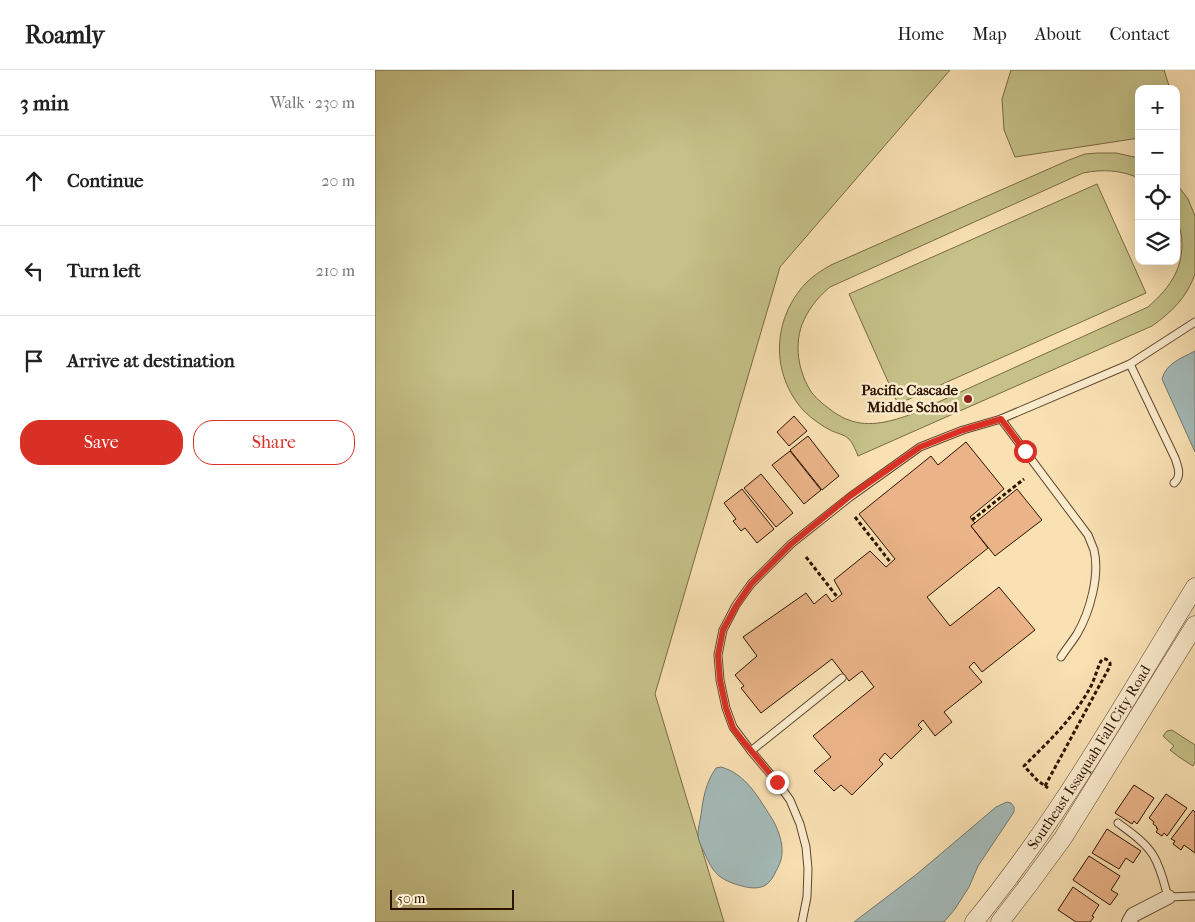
<!DOCTYPE html>
<meta charset="utf-8">
<style>
:root{--surface:#fff;--page:#f2f2f2;--text:#222;--muted:#767676;--line:#e0e0e0;--accent:#d93025}
body{margin:0;font-family:"IM FELL French Canon",serif;background:var(--page);color:var(--text)}
.controls{position:absolute;right:15px;top:15px;display:grid;overflow:hidden;border-radius:10px;box-shadow:0 5px 20px #0002}
.controls button{width:45px;height:45px;display:grid;place-items:center;padding:0;border:0;border-bottom:1px solid var(--line);background:var(--surface);color:var(--text);font:25px sans-serif}
.scale{position:absolute;left:15px;bottom:12px;width:124px;box-sizing:border-box;padding-left:5px;border:2px solid #2d1300;border-top:0;font-size:14px;line-height:18px;white-space:nowrap;color:#2d1300;-webkit-text-stroke:4px #fbecce;paint-order:stroke}
.stop{position:absolute;width:15px;height:15px;margin:-11px;border:4px solid #d93025;border-radius:50%;background:#fff}
.stop.end{background:#d93025;border-color:#fff;box-shadow:0 1px 5px #0008}
.list{margin:0;padding:0;list-style:none}
h2{display:flex;justify-content:space-between;align-items:center;height:65px;margin:0;padding:0 20px;font-size:21px}
h2 small{font-size:16px;font-weight:400;color:var(--muted)}
.list li{display:grid;grid-template-columns:32px 1fr auto;gap:15px;align-items:center;box-sizing:border-box;height:90px;padding:0 20px;border-top:1px solid var(--line)}
.list b{display:block;font-size:19px;white-space:nowrap}
.list em{font-size:16px;font-style:normal;color:var(--muted)}
.actions{display:flex;gap:10px;padding:15px 20px}
.actions a{flex:1;padding:11px 0;border:1px solid var(--accent);border-radius:20px;text-align:center;font-size:18px;color:var(--accent)}
.actions .main{background:var(--accent);color:#fff}
.icon{flex:none;width:28px;height:28px;fill:none;stroke:currentColor;stroke-width:2;stroke-linecap:round;stroke-linejoin:round}
.map{position:relative;flex:none;width:820px;height:852px;overflow:hidden}
header{display:flex;align-items:center;gap:30px;box-sizing:border-box;height:70px;padding:0 25px;background:var(--surface);border-bottom:1px solid var(--line)}
header strong{font-size:24px}
nav{display:flex;gap:28px;margin-inline-start:auto;font-size:18px}
main{display:flex}
aside{flex:1;background:var(--surface)}
.map>svg:first-child{display:block}
.green{fill:#c5c188;stroke:#796a44}
.water{fill:#a4bab8;stroke:#74776e}
.building{fill:#eab488;stroke:#2d1300}
.lines{fill:none;stroke-linecap:round;stroke-linejoin:round}
.service-casing{stroke:#60462d;stroke-width:9}
.minor-casing{stroke:#60462d;stroke-width:16}
.tertiary-casing{stroke:#60462d;stroke-width:19}
.path{stroke:#2d1300;stroke-width:3;stroke-dasharray:4 2.5;stroke-linecap:butt}
.service{stroke:#fbecce;stroke-width:7}
.minor{stroke:#fbecce;stroke-width:14}
.tertiary{stroke:#fbecce;stroke-width:18}
.route{stroke:#d93025;stroke-width:6}
.poi-dot{fill:#8f2418;stroke:#fbecce;stroke-width:2}
.labels{text-anchor:middle;dominant-baseline:central;stroke-width:5;stroke-linejoin:round;paint-order:stroke}
.poi-label{font-size:15px;font-weight:bold;fill:#2d1300;stroke:#fbecce;text-anchor:end}
.street-label{font-size:15px;fill:#2d1300;stroke:#fbecce}
</style>
<header>
<strong>Roamly</strong>
<nav><a>Home</a><a>Map</a><a>About</a><a>Contact</a></nav>
</header>
<main>
<aside>
<h2>3 min<small>Walk · 230 m</small></h2>
<ul class="list">
<li><svg class="icon" aria-label="ahead" viewBox="0 0 24 24"><path d="M12 20V5M6 11l6-6 6 6"/></svg><div><b>Continue</b></div><em>20 m</em></li>
<li><svg class="icon" aria-label="left" viewBox="0 0 24 24"><path d="M17 20v-9H6M10 6l-5 5 5 5"/></svg><div><b>Turn left</b></div><em>210 m</em></li>
<li><svg class="icon" aria-label="arrive" viewBox="0 0 24 24"><path d="M6 21V4h12l-3 4 3 4H6"/></svg><div><b>Arrive at destination</b></div></li>
</ul>
<div class="actions"><a class="main">Save</a><a>Share</a></div>
</aside>
<div class="map">
<svg width="820" height="852" viewBox="0 0 820 852">
<rect width="100%" height="100%" fill="#f9e1b3"/>
<filter id="stains"><feTurbulence type="fractalNoise" baseFrequency=".004" numOctaves="4"/><feColorMatrix values="0 0 0 0 .2 0 0 0 0 .09 0 0 0 0 .02 0 0 0 .5 -.17"/></filter>
<radialGradient id="worn" r=".72"><stop offset=".6" stop-color="#630" stop-opacity="0"/><stop offset="1" stop-color="#630" stop-opacity=".3"/></radialGradient>
<g class="green">
<path d="M0,0H575L405,197L280,624L349,852H0Z"/>
<path d="M636,0H789L795,19H764V68L640,87L629,60L627,29Z"/>
<path d="M722,83H741L764,88V108C745,100 728,99 708,103L455,217C444,226 435,237 429,250C418,273 423,302 437,323C443,331 452,337 460,343C464,345 469,349 474,350C494,358 518,351 537,344L773,237C796,217 811,195 806,163C805,158 802,153 801,148C800,137 801,124 801,113L813,129L820,146V204C812,227 797,242 777,256L483,386C481,381 478,373 474,369C470,365 462,363 457,361C447,356 437,349 429,341C395,304 397,249 431,213C438,206 447,200 456,195L694,90L710,84Z"/>
<path d="M722,114L771,223L523,334L474,224Z"/>
<path d="M797,660L820,675V692L818,696L804,687L795,680L799,676L788,666L792,661Z"/>
</g>
<g class="water">
<path d="M820,281V382L787,309C791,293 807,288 820,281Z"/>
<path d="M346,697C371,704 383,727 396,747C402,756 408,772 407,783C407,789 404,796 401,801C399,806 395,813 389,816C382,819 374,818 367,816C344,810 338,803 329,782C326,776 323,770 323,764C323,758 325,751 326,745C328,728 331,712 341,698Z"/>
<path d="M632,732L636,733L639,737V742L603,796L594,817L580,839L569,852H479L542,804L621,737Z"/>
</g>
<g class="building">
<path d="M419,346L432,361L414,376L402,362Z"/>
<path d="M433,366L464,406L447,420L415,380Z"/>
<path d="M591,372L629,419L595,447L600,453L596,456L613,478L552,527L575,556L624,517L660,560L607,602L599,592L594,597L607,612L569,642L577,652L560,666L548,650L543,655L547,659L516,689L510,683L504,690L508,694L477,725L466,715L459,721L439,701L456,687L438,666L499,617L487,601L474,611L457,589L386,643L366,618L369,616L360,605L382,586L368,567L431,523L439,534L451,524L457,532L467,524L459,510L495,481L511,497L520,489L484,444L556,386L563,395Z"/>
<path d="M415,381L446,420L429,434L397,395Z"/>
<path d="M386,404L418,443L401,457L369,418Z"/>
<path d="M367,419L399,459L382,473L370,458L366,461L358,451L361,449L349,433Z"/>
<path d="M642,419L667,450L620,486L596,456Z"/>
<path d="M759,715L779,728L762,754L759,751L757,754L740,743Z"/>
<path d="M791,724L812,738L792,766L789,763L787,766L781,762L783,759L781,758L782,757L778,754L779,752L774,748Z"/>
<path d="M818,740L820,742V783L809,775L806,780L798,774L800,771L796,769Z"/>
<path d="M732,759L766,781L758,793L751,788L744,799L717,783Z"/>
<path d="M714,786L745,806L736,820L743,824L735,835L698,810Z"/>
<path d="M698,817L724,835L717,846L719,847L715,852H701L683,840Z"/>
</g>
<g class="lines">
<g class="service-casing">
<g id="service">
<path d="M755,294L800,388C803,397 807,406 799,413"/>
<path d="M626,349L713,465C715,470 717,475 719,480C725,505 715,542 702,564C697,572 691,579 686,587"/>
<path d="M376,681L467,608"/>
<path d="M743,753C755,762 770,772 778,785C786,798 789,813 793,827L820,826"/>
<path d="M427,852L432,827L433,799L431,777L425,754L415,730L402,712L376,681L358,657L351,638L345,610L343,585L348,560L361,535L376,514L416,474L475,427L545,377L588,360L626,349L755,294L820,252"/>
</g>
</g>
<g class="minor-casing">
<path id="minor" d="M754,852L758,845L793,827"/>
</g>
<g class="tertiary-casing">
<g id="tertiary">
<path id="s1" d="M599,852C684,749 750,631 820,517"/>
<path d="M625,852L655,813L688,768L820,555"/>
</g>
</g>
<g class="path">
<path d="M480,447L516,493"/>
<path d="M597,450L649,409"/>
<path d="M431,487L463,528"/>
<path d="M670,716L735,596V593L731,589H728L726,591C722,599 720,608 716,616C699,648 674,671 649,696L663,711L673,718"/>
</g>
<use href="#service" class="service"/>
<use href="#minor" class="minor"/>
<use href="#tertiary" class="tertiary"/>
</g>
<g class="lines">
<path class="route" d="M402,712L368,671L358,658L351,638L345,610L343,585L348,560L361,536L376,514L416,474L475,426L545,377L588,360L626,349L650,381"/>
</g>
<circle class="poi-dot" cx="593" cy="329" r="5"/>
<g class="labels">
<g class="poi-label">
<text x="583" y="320">Pacific Cascade<tspan x="583" dy="17">Middle School</tspan></text>
</g>
<g class="street-label">
<text stroke="none"><textPath href="#s1" startOffset="201">Southeast Issaquah Fall City Road</textPath></text>
</g>
</g>
<rect width="100%" height="100%" filter="url(#stains)"/>
<rect width="100%" height="100%" fill="url(#worn)"/>
</svg>
<div class="controls">
<button>+</button>
<button>−</button>
<button><svg class="icon" aria-label="locate" viewBox="0 0 24 24"><circle cx="12" cy="12" r="6"/><path d="M12 2v4M12 18v4M2 12h4M18 12h4"/></svg></button>
<button><svg class="icon" aria-label="layers" viewBox="0 0 24 24"><path d="M12 4l9 5-9 5-9-5zM3 14l9 5 9-5"/></svg></button>
</div>
<div class="scale">50 m</div>
<div class="stop" style="left:650px;top:381px"></div>
<div class="stop end" style="left:402px;top:712px"></div>
</div>
</main>
